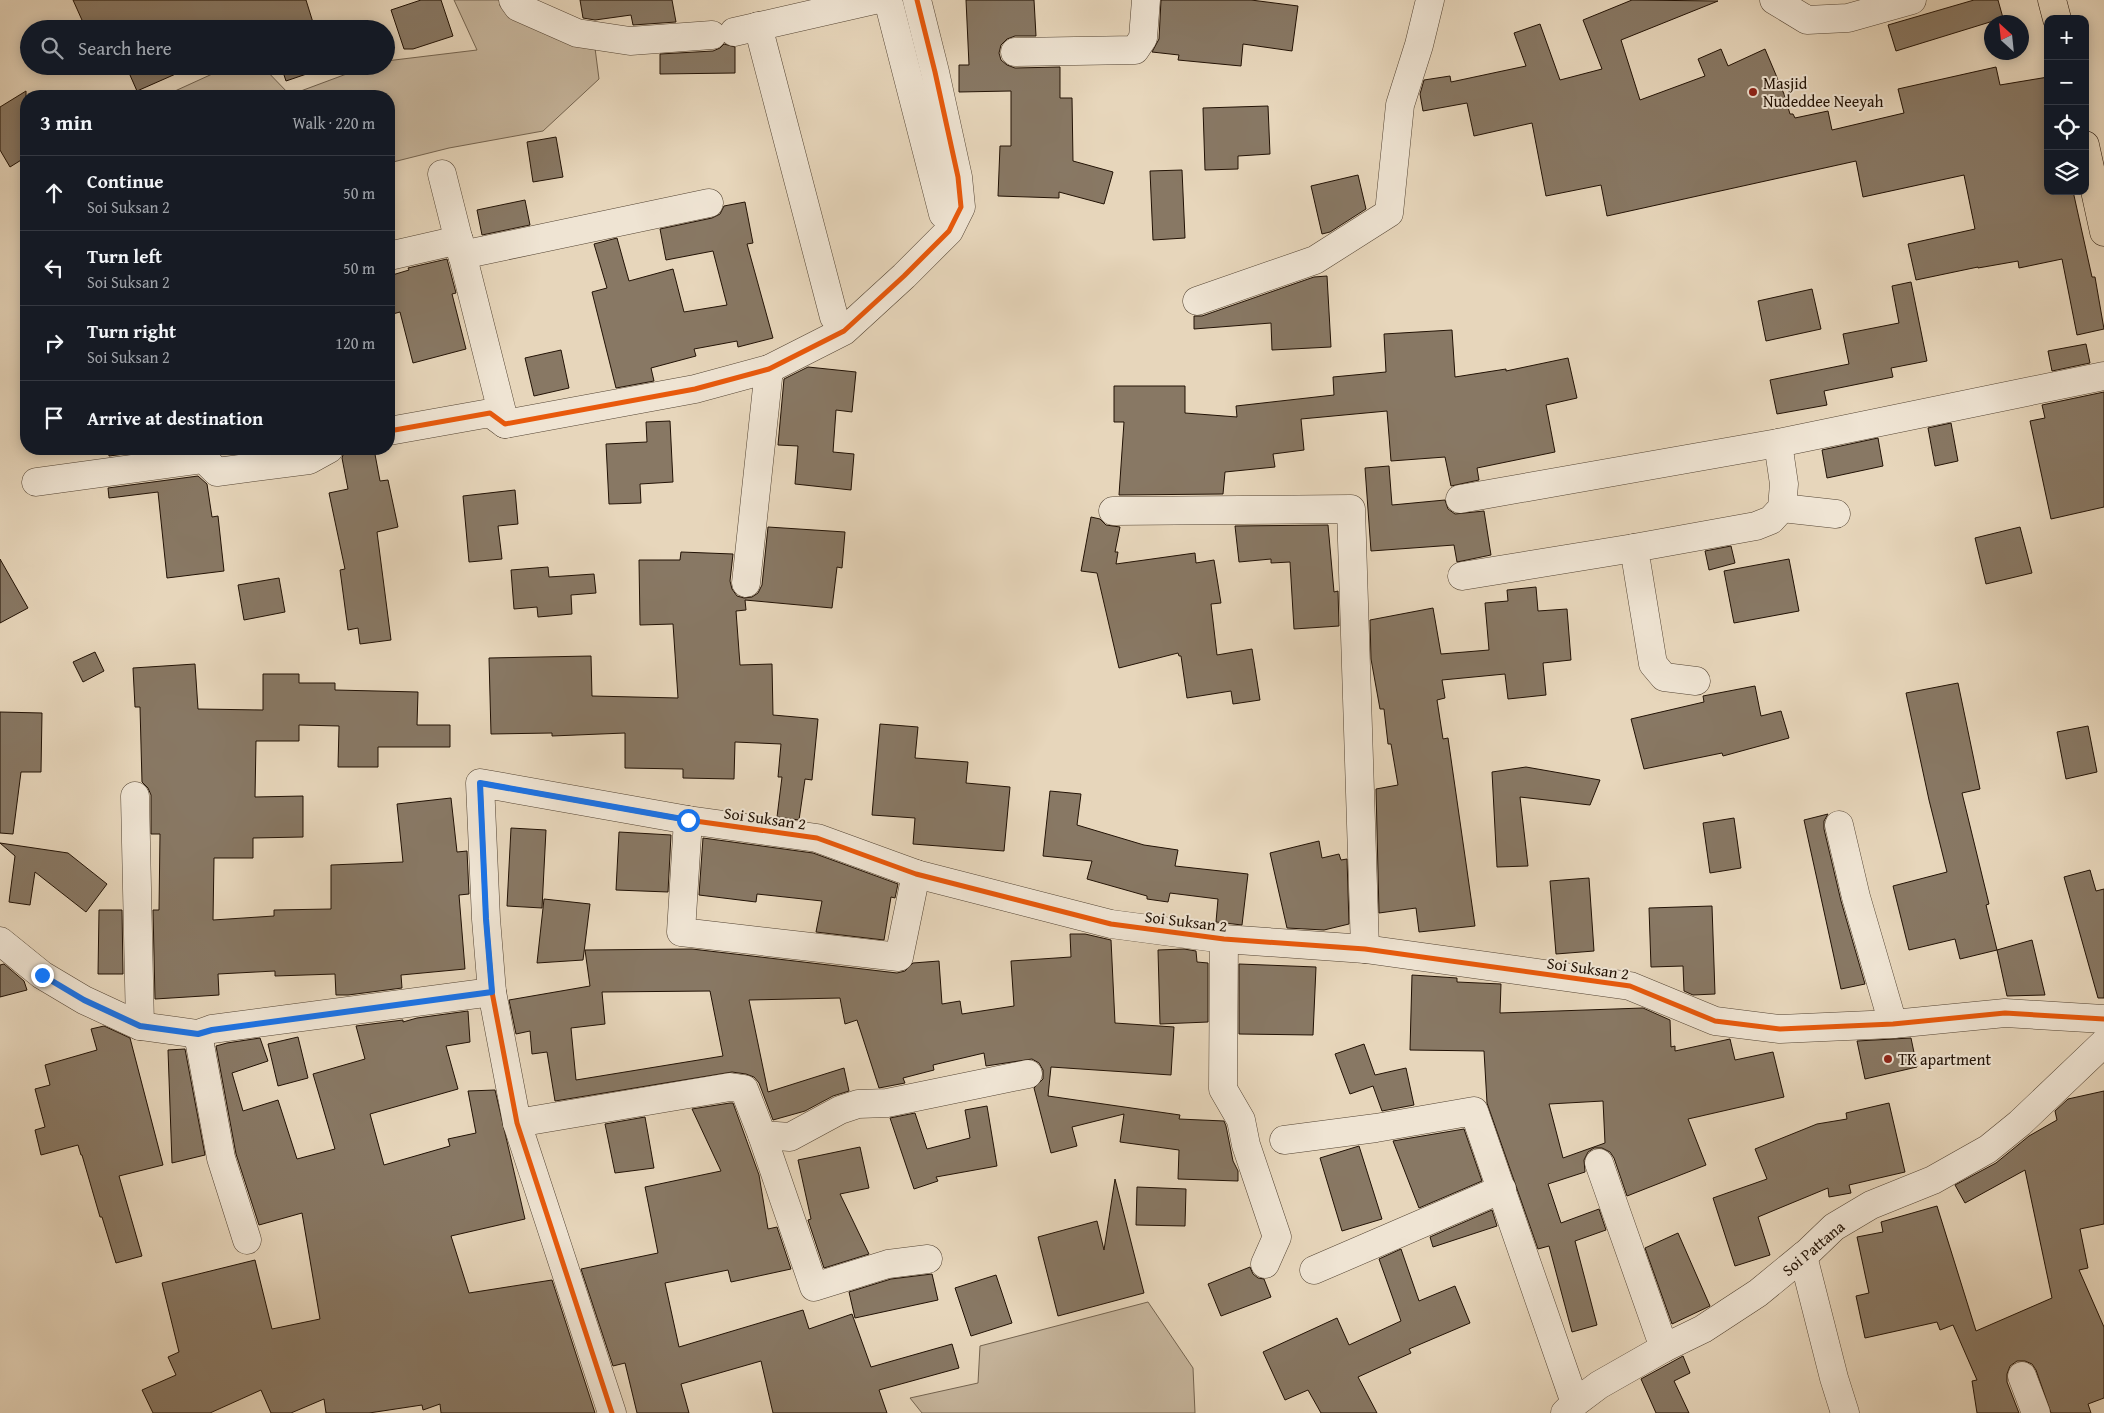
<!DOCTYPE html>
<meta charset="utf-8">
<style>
:root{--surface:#171b24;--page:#20242c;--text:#f1f3f6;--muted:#9ea1a6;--line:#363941}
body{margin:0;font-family:"Gentium Book Plus",serif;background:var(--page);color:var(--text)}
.controls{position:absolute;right:15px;top:15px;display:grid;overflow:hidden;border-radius:10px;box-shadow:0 2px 12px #0003}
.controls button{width:45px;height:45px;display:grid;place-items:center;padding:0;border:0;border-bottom:1px solid var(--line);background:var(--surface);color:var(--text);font:25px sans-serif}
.compass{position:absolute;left:1984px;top:15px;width:45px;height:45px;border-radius:50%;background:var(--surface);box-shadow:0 2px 12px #0003;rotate:333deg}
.stop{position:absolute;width:15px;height:15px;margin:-11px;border:4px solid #1a73e8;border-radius:50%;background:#fff}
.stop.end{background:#1a73e8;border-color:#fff;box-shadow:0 1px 5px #0008}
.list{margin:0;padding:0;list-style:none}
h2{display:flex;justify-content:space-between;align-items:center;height:65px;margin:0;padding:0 20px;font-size:21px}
h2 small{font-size:16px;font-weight:400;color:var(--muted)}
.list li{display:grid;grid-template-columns:32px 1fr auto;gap:15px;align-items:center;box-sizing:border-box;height:75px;padding:0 20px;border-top:1px solid var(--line)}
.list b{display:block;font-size:19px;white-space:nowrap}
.list p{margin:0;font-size:16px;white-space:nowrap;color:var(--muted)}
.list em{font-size:16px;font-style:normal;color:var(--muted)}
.icon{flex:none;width:28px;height:28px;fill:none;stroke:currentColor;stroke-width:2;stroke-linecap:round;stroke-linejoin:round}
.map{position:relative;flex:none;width:2104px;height:1413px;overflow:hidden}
.search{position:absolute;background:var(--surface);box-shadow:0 2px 12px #0003;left:20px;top:20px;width:375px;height:55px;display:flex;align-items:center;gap:12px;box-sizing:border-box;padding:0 18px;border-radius:28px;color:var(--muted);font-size:19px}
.panel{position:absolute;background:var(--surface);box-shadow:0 2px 12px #0003;left:20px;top:90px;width:375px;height:365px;border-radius:20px}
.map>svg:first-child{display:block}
.green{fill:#c6b59c;stroke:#746450}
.building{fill:#887864;stroke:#221205;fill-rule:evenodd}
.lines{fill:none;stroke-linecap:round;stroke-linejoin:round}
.minor-casing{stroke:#534332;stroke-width:29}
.major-casing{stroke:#221205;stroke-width:29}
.minor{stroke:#efe4d3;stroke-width:28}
.major{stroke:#e7d6bb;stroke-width:28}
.cycleway-casing{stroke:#efe4d3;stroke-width:8}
.cycleway{stroke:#e8590c;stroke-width:5}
.route{stroke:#1a73e8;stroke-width:6}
.poi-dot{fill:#8f2418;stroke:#efe4d3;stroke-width:2}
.labels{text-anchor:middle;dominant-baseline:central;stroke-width:4;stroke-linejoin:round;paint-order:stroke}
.poi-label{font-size:16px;fill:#221205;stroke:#efe4d3;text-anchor:start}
.street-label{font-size:16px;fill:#221205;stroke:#efe4d3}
</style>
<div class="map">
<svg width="2104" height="1413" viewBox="0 0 2104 1413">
<rect width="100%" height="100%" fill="#e7d6bb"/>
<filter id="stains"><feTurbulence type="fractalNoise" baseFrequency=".004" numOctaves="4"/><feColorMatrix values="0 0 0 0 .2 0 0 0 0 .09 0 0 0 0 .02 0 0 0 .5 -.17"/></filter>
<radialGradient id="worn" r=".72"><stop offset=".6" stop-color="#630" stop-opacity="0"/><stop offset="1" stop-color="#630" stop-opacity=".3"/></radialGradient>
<g class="green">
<path d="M454,0H508L595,48L599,79L543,131L449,148L389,163V96H164L221,70L238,66H262L290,95L368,66H386V61L477,50Z"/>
<path d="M1148,1302L1193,1368L1195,1413H922L910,1398L978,1383L980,1346Z"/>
</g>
<g class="building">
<path d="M73,0H306L315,29H86Z"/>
<path d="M421,0H441L453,36L413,49H404L391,10Z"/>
<path d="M580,0H672L676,22L633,25L631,15L595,20L583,18Z"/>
<path d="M966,0H1034L1036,36H1015L1007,39L1001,45L999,53L1001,60L1007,65L1015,68L1060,67V98H1072L1073,161L1113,172L1104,204L1059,192V198L998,196L1000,146H1011V91L959,92V65H969Z"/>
<path d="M1161,0H1251L1298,6L1292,51L1243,44L1241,66L1178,60L1179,55L1152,52L1159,39Z"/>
<path d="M1632,0L1718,1L1621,40L1640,100L1705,76L1698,59L1721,49L1728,66L1765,49L1784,94L1790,114H1793L1795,118L1828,111L1832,130L1904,113L1898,89L1996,67L2000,85L2048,77V191H2073L2092,277H2095L2104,329L2077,335L2062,259L2019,268L2018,261L1978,268V267L1916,280L1908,244L1975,229L1964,175L1863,197L1856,161L1607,216L1601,185L1546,196L1532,123L1474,136L1467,103L1423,111L1420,94L1424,80L1450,76L1451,82L1526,66L1514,33L1540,24L1560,80L1602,69L1583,20Z"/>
<path d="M1974,0H1998L2003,18L1896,51L1888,25Z"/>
<path d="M724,44L735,47V73L660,74V54L713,51L720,48Z"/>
<path d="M126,66H186L187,69L137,91Z"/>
<path d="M281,66H330L286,81Z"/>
<path d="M26,91V157L10,167L0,150V107Z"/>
<path d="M1268,106L1270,154L1238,156V169L1205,170L1203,108Z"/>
<path d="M556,137L563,177L533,182L527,142Z"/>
<path d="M1182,170L1185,238L1153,240L1150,171Z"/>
<path d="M1358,175L1366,209L1330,232L1322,234L1311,186Z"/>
<path d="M525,200L530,225L482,235L477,210Z"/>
<path d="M745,202L753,243L747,244L773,338L738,347L737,341L694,349L696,356L651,368L654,381L616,388L592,292L607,288L594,244L617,238L629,281L673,269L684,312L727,305L713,251L666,260L660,229L712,218L720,214L724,206Z"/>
<path d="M447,259L456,293L452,294L466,349L413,363L400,312L389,315V276L409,270L408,268Z"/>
<path d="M1327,276L1331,347L1272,350L1271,323L1194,329V316H1202L1314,277Z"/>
<path d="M1911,282L1927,361L1891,368L1893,377L1824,391L1827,405L1777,414L1770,380L1849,364L1843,334L1899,323L1892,286Z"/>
<path d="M1812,289L1821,329L1766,341L1758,301Z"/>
<path d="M1452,330L1455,377L1506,369V371L1568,358L1577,398L1546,405L1555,452L1477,468L1479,480L1451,486L1445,457L1391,461L1387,411L1301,419L1304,450L1273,454L1275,467L1225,472L1223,494L1119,495L1124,422H1114V386H1185V413L1237,417L1236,406L1334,395L1333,377L1386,372L1384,334Z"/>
<path d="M2086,344L2090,363L2052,371L2048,351Z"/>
<path d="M561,350L569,388L534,396L525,358Z"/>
<path d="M808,367L856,372L852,412L836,410L833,452L854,454L851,490L795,484L798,446L778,445L784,379Z"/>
<path d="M2104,392V507L2051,519L2030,421L2045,418L2042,405Z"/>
<path d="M670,421L673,482L640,484L641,503L609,504L606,444L647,442L646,422Z"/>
<path d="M1951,423L1958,461L1935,466L1928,428Z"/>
<path d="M1878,438L1883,466L1827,478L1822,450Z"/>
<path d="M108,449H164L109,456Z"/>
<path d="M359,449H374L380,481L388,480L398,527L377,532L391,640L360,644L358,628L348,630L340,570L345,569L329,493L348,489L342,458L344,452Z"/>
<path d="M1389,466L1392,505L1445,500L1448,509L1455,514L1484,511L1491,555L1457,562L1454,545L1371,551L1365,468Z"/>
<path d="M198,476L207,484L212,517L218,516L224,571L167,578L158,492L109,498L108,488Z"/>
<path d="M515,490L518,524L498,526L502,559L469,562L463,496Z"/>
<path d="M1091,517L1100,519L1106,525L1120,527L1115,552H1118L1116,564L1195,553L1196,563L1214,560L1221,603L1211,604L1217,655L1252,649L1260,700L1233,704L1231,691L1187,698L1181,656H1179L1178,653L1119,668L1097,573L1081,571Z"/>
<path d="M1328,525L1334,592L1338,591L1339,626L1294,629L1290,562L1271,563V559L1239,562L1235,526Z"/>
<path d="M768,527L845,532L842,568L837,567L832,608L745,600L746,610L736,611L740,665L772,664L773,715L818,719L812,780L805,779L799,820L777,817L782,777H778L781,744L735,742L734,779L683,778V769L625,768V733L552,736V733L491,734L489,658L591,656L592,696L678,698L673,624L640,625L639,560H680L681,552L733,554L730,581L732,589L737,596L744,598L752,597L758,593L762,585Z"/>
<path d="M2020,527L2032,573L1986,584L1975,538Z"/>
<path d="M1731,546L1735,563L1709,570L1705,551Z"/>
<path d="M0,559L28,608L0,623Z"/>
<path d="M1789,559L1799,611L1734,623L1724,571Z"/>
<path d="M548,567L549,577L594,574L596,593L571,595L572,614L538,617L537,607L514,609L511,570Z"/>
<path d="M279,578L285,612L244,620L238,585Z"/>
<path d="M1536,587L1538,611L1567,609L1571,660L1543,663L1546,695L1508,699L1505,674L1442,680L1445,698L1437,700L1443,739L1448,738L1475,926L1419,932L1416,908L1379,913L1376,789L1398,785L1391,744H1388L1384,709H1380L1371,659L1370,620L1433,608L1441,654L1489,650L1485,603L1508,601L1507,590Z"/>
<path d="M95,652L104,671L83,682L73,662Z"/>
<path d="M195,664L198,709L263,710V674H299V683H335V690L418,692L417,725H450V747H378V767H338L339,726L299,725V741H256L255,797L303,796V837L253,838V858H214L213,920L274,916V910L331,909V865L403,862L397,804L451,798L457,852L467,851L469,894L459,895L465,969L401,975L402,988L348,995H336L335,974L275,976V971L218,974L219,995L155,999L153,910H159L160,834H151V795L148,788L142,782L140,707H135L133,668Z"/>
<path d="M1958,683L1980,789L1962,793L1989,904L1986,905L1997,950L1960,959L1955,939L1909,950L1893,886L1947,872L1929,800L1906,693Z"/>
<path d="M1755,686L1761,716L1781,711L1789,738L1723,756L1722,753L1644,769L1631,719L1704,702L1703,696Z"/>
<path d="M0,712L42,713L41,772H21L13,834L0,833Z"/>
<path d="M880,724L918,727L915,758L968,762L966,783L1010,787L1004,851L913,844L915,818L872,815Z"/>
<path d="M2088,726L2097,772L2066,779L2057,732Z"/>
<path d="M1526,767L1600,780L1590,805L1520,797L1528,866L1497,867L1492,772Z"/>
<path d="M1050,791L1081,794L1077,825L1144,845L1178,850L1175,866L1248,874L1242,925L1216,922L1218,899L1170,893L1168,902L1147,899V896L1087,879L1092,861L1043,856Z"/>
<path d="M1828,814L1824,821V829L1841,901L1865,984L1841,989L1804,820Z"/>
<path d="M1734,818L1741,868L1710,873L1703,823Z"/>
<path d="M511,828L546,830L542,908L507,906Z"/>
<path d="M619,832L671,835L668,892L616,890Z"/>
<path d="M703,838L813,853L898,884L895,898L891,897L884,940L816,932L822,901L757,894L756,902L699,895Z"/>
<path d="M1319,841L1322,858L1339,854L1341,860L1347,859L1349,924L1324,930L1287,928L1270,853Z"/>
<path d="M0,843L68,853L107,884L86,912L35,872L30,905L9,902L15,856Z"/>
<path d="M2090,870L2096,891L2104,889V998H2098L2064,877Z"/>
<path d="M1589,878L1594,951L1556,954L1550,881Z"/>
<path d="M544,899L590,904L583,960L537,963Z"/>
<path d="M1712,906L1715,994L1693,995L1684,991L1683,966L1651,967L1649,908Z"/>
<path d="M99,910H122L123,974H98Z"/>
<path d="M1070,934H1085L1111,940L1115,1023L1174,1027L1171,1075L1051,1067L1048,1096L1180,1115L1179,1119L1224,1121L1226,1126L1233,1161L1238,1171V1181L1178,1179L1179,1150L1120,1142L1124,1114L1072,1127L1077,1146L1051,1153L1034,1088L1043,1079V1070L1039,1063L1032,1059L986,1066L984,1053L933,1065L934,1070L903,1078L905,1083L879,1088L857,1020L845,1024L840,998L749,1000L768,1092L844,1068L849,1091L833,1096L805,1111L773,1120L759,1083L754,1077L746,1074L732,1072L555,1101L547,1052L532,1054L530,1031L516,1034L509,1000L590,986L585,950L692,949L897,973L905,971L913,963L939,961L942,1004L960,1001L962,1014L1014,1006L1011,961L1071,957ZM710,991L723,1056L576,1080L571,1028L605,1024L602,992Z"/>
<path d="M2032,940L2045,995L2007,996L1997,950Z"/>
<path d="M1184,949L1196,951L1197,962L1208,963V1022L1160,1024L1158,950Z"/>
<path d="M4,964L24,981L27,990L0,997V965Z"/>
<path d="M1239,964L1316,967L1313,1035L1239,1034Z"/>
<path d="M1412,975L1457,978V982L1501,984L1500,1013L1643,1008L1670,1020L1671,1047L1675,1046V1051L1730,1039L1735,1060L1773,1052L1784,1097L1688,1119L1706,1165L1627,1196L1614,1158L1610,1152L1602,1148H1594L1588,1152L1584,1160L1585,1172L1548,1184L1561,1223L1599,1209L1606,1230L1575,1241L1597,1325L1572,1332L1549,1246L1538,1249L1487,1103L1484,1051L1410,1050ZM1603,1101L1605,1143L1563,1158L1549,1104Z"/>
<path d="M468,1011L470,1042L446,1046L458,1089L370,1114L384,1165L450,1146L448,1139L476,1133L468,1091L495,1090L525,1219L451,1236L469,1293L552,1280L595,1413H441L440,1404L423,1410L422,1405L369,1413H326L324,1399L291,1413H271L261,1390L210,1413H153L142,1390L176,1375L168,1357L179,1352L162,1283L255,1260L272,1329L320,1319L302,1213L259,1225L236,1154L216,1046L227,1043L260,1038L268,1061L232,1073L243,1111L278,1100L297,1159L335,1149L313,1074L365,1059L356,1026L403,1020V1022L417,1018Z"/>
<path d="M104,1026L130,1038L163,1165L119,1176L142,1256L116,1263L102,1217H100L82,1155H81L78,1145L41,1155L35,1130L45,1127L35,1089L50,1085L45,1065L97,1050L91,1029Z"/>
<path d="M298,1037L308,1078L278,1086L268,1044Z"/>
<path d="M1911,1038L1917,1067L1865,1079L1857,1041Z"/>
<path d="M1364,1044L1375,1075L1406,1068L1414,1105L1382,1111L1373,1086L1350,1094L1335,1054Z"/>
<path d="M185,1049L205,1155L172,1163L168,1050Z"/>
<path d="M2104,1091V1224L2080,1229L2088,1268L2079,1270L2104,1327V1398L2088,1404L2091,1413H2051L2036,1370L2032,1364L2025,1361H2017L2010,1366L2007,1374V1382L2019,1413H1977L1972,1381L1977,1380L1953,1325L1940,1330L1937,1322L1865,1338L1856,1296L1869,1293L1857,1237L1883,1232L1881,1222L1937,1206L1976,1331L2052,1298L2025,1170L1965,1203L1955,1185L1996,1163L2029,1136L2057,1120L2055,1111L2068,1099Z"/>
<path d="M730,1103H733L759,1175L768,1229L777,1227L791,1269L731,1282L728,1270L665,1283L679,1347L803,1310L809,1329L852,1314L871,1367L952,1344L959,1368L879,1390L887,1413H773L761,1361L681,1384L689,1413H637L625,1363L613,1366L581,1269L658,1253L645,1187L721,1171L692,1109Z"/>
<path d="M1889,1103L1905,1172L1849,1185L1851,1193L1829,1197L1828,1188L1758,1217L1770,1255L1735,1266L1713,1198L1767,1179L1755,1149L1817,1124L1847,1119L1846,1113Z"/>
<path d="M987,1106L997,1166L936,1177L938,1181L914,1189L890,1118L915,1113L927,1149L970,1138L965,1110Z"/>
<path d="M645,1117L654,1168L615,1173L605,1124Z"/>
<path d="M1464,1129L1482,1181L1419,1208L1393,1141Z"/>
<path d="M1359,1146L1382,1219L1342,1231L1320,1158Z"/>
<path d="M860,1147L869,1188L840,1194L869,1254L824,1268L808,1220L811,1219L798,1160Z"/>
<path d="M1115,1179L1144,1293L1058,1316L1038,1237L1097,1221L1104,1250Z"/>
<path d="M1137,1187L1186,1189L1185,1226L1136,1225Z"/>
<path d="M1492,1210L1497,1226L1433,1247L1430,1237Z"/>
<path d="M1678,1233L1710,1306L1672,1324L1645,1248Z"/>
<path d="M1401,1249L1419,1301L1455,1286L1470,1323L1409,1349L1411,1353L1358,1377L1377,1413H1321L1308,1390L1285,1400L1263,1352L1337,1318L1349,1345L1401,1321L1379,1259Z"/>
<path d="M1250,1267L1253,1274L1258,1278L1264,1279L1271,1297L1221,1316L1208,1284Z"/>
<path d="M932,1274L938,1300L855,1318L849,1292L891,1279Z"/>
<path d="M996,1275L1012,1323L971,1336L955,1288Z"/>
<path d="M1683,1356L1690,1373L1674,1381L1689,1413H1656L1641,1379Z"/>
</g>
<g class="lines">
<g class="minor-casing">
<g id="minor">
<path d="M513,0L518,7L577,33L630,41L712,35"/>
<path d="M888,0L943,214"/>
<path d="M1774,0L1807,20L1848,18L1912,0"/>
<path d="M758,26L834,317"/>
<path d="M734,32L874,0"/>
<path d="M1015,52L1135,50L1143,38L1146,0"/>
<path d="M442,174L505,424"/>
<path d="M462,255L709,203"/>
<path d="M389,256L459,240"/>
<path d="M1197,301L1315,260L1389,213L1400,105L1419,45L1430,0"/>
<path d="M389,431L490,413L505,424L695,389L769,369L844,331L904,276L949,231L961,207L958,177L935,72L917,0"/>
<path d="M36,482L204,459L217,472L309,460L329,449"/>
<path d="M1460,499L1778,443L2104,376"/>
<path d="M1782,508L1836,514"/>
<path d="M1113,511L1351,509L1365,949"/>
<path d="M1462,576L1634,548"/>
<path d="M746,583L769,369"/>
<path d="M1696,681L1664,677L1653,664L1634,548L1756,526L1771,520L1782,508L1784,484L1778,443"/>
<path d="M135,796L140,1026"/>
<path d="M688,820L681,932L899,957L916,874"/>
<path d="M1839,825L1856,897L1893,1024"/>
<path d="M1224,939L1223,1089L1241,1120L1246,1145L1277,1237L1265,1264"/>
<path d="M0,941L42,975L84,1000L140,1026L198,1034L212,1029L492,992"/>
<path d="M198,1034L221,1158L247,1240"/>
<path d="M517,1123L730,1087L744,1089L762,1135L790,1137L840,1110L858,1104L887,1103L1028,1074"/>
<path d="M762,1135L814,1287L888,1264L928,1259"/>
<path d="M1284,1140L1376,1128L1474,1111L1575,1403"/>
<path d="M1599,1163L1664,1348"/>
<path d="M1803,1256L1834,1378L1845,1413"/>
<path d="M1314,1270L1502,1189"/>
<path d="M2022,1376L2036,1413"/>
<path d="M612,1413L517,1123L492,992L486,919L480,783L688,820L817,838L916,874L1111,924L1224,939L1365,949L1630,986L1715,1021L1780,1029L1893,1024L2005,1013L2104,1019"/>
<path d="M1565,1413L1575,1403L1599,1385L1664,1348L1703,1329L1758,1293L1808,1252L1834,1227L1871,1205L1933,1180L1988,1149L2020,1123L2104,1043"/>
</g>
</g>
<g class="major-casing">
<g id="major">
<path d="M2052,0L2057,19"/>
<path d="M2085,145L2104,232"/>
</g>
</g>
<use href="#minor" class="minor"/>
<use href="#major" class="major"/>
<g class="cycleway-casing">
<g id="cycleway">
<path d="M389,431L490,413L505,424L695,389L769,369L844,331L904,276L949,231L961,207L958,177L935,72L917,0"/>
<path d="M612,1413L517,1123L492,992L486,919L480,783L688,820L817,838L916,874L1111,924L1224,939L1365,949L1630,986L1715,1021L1780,1029L1893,1024L2005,1013L2104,1019"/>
</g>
</g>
<use href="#cycleway" class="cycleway"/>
</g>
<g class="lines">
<path class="route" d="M42,975L84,1000L140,1026L198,1034L212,1030L492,992L486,919L480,783L688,820"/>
</g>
<g class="poi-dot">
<circle cx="1753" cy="92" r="5"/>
<circle cx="1888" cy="1059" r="5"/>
</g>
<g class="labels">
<g class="poi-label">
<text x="1763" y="83">Masjid<tspan x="1763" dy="18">Nudeddee Neeyah</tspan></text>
<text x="1898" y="1059">TK apartment</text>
</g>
<g class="street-label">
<text transform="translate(765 818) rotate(8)">Soi Suksan 2</text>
<text transform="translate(1186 921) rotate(7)">Soi Suksan 2</text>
<text transform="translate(1588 968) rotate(8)">Soi Suksan 2</text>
<text transform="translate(1813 1248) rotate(-40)">Soi Pattana</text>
</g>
</g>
<rect width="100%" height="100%" filter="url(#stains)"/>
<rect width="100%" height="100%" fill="url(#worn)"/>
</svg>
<div class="controls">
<button>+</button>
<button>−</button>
<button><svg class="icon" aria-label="locate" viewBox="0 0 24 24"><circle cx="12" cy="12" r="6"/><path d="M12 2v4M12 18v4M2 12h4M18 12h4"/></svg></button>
<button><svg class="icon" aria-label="layers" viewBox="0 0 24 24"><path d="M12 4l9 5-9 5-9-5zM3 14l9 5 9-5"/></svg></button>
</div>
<svg class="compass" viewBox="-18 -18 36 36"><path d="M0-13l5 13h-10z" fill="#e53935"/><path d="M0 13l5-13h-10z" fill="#9ea1a6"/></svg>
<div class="stop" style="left:688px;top:820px"></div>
<div class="stop end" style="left:42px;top:975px"></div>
<div class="search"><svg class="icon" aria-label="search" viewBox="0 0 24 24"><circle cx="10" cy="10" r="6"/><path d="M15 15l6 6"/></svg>Search here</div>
<section class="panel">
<h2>3 min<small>Walk · 220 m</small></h2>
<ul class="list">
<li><svg class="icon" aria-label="ahead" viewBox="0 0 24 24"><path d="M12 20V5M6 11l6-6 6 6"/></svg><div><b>Continue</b><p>Soi Suksan 2</p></div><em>50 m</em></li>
<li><svg class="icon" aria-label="left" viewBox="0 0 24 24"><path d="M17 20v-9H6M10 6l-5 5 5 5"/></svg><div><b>Turn left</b><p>Soi Suksan 2</p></div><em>50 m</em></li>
<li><svg class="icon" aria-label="right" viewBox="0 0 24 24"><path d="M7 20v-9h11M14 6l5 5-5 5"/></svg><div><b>Turn right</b><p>Soi Suksan 2</p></div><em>120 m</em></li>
<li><svg class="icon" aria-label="arrive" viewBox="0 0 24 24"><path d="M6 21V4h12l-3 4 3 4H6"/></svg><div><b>Arrive at destination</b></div></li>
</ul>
</section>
</div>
